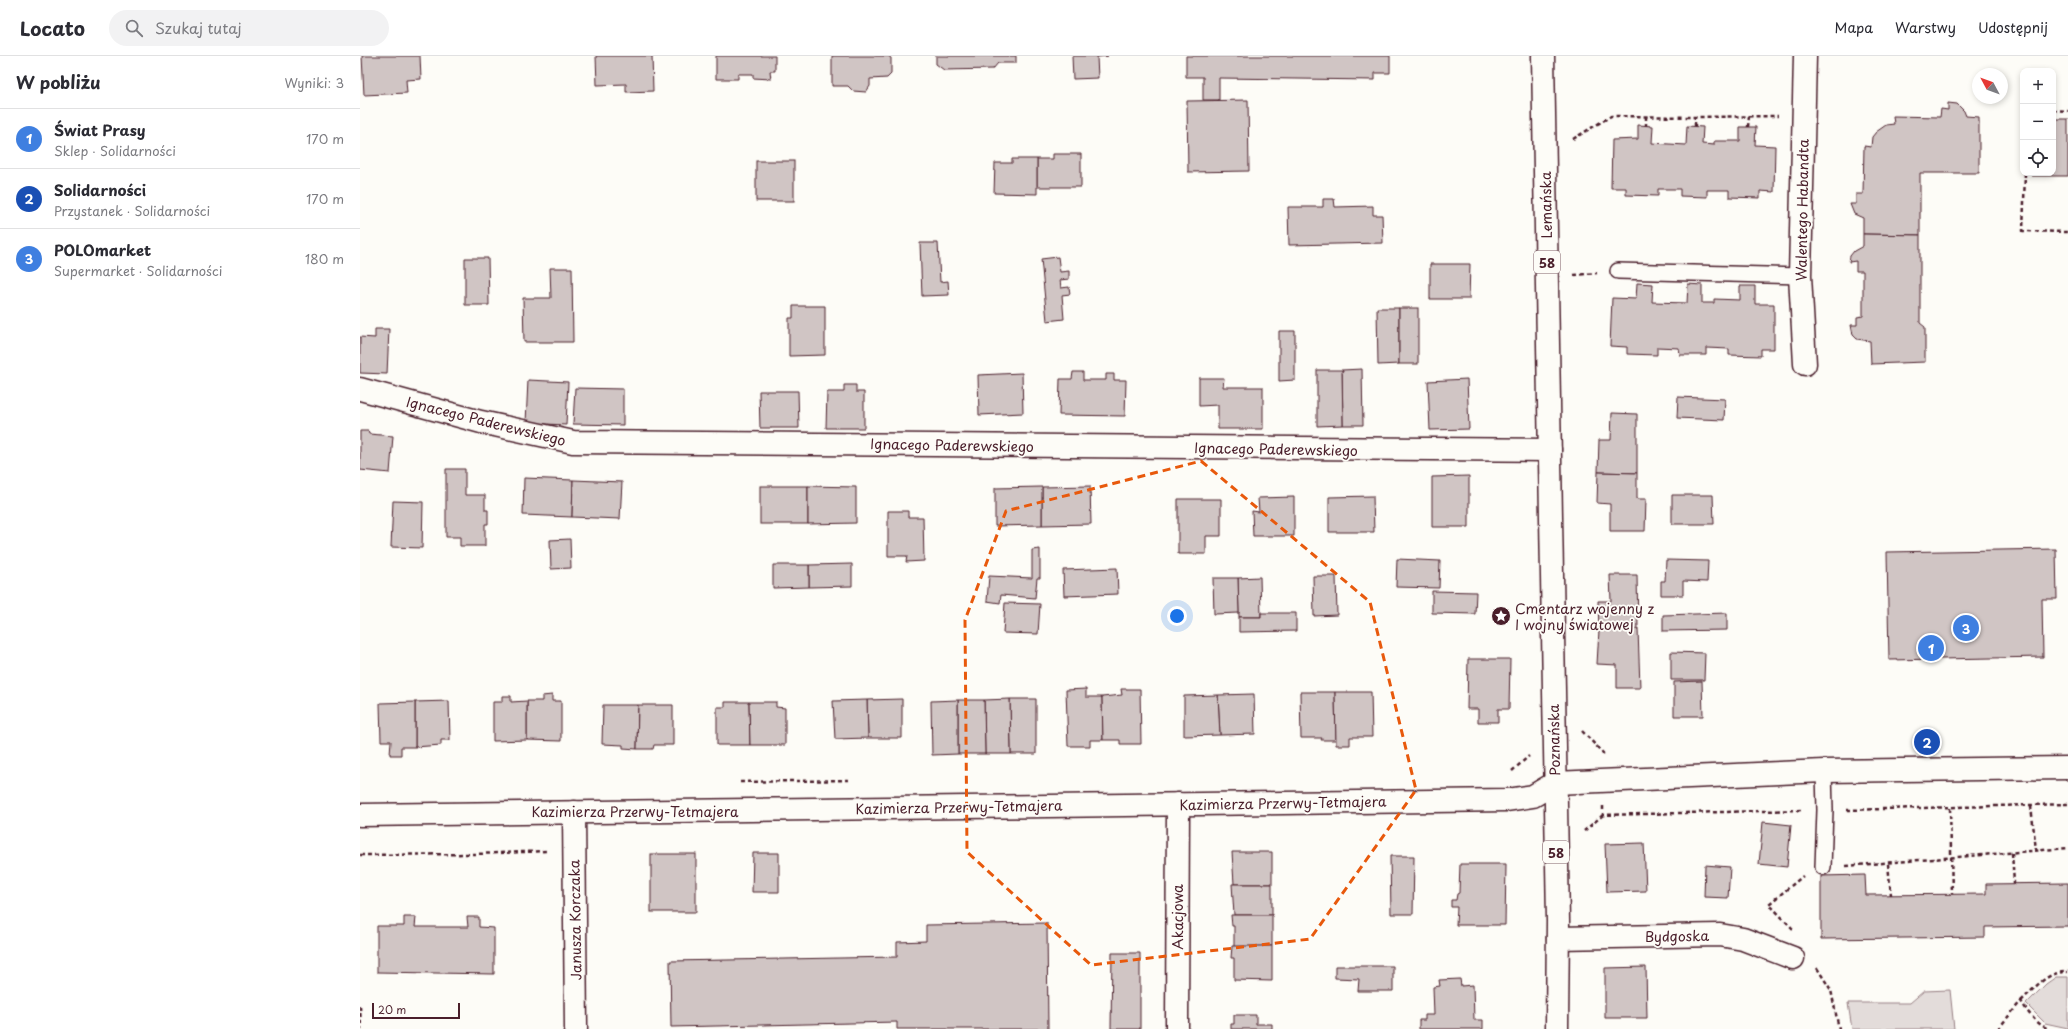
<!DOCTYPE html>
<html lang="pl">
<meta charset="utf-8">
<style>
:root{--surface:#fff;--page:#f2f2f3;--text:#2b2b33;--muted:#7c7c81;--line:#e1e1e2;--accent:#111827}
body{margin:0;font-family:"Playpen Sans",sans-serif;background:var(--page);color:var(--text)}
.controls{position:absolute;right:12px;top:12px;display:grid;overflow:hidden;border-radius:8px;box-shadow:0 2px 6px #0003}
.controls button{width:36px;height:36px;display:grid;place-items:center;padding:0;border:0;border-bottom:1px solid var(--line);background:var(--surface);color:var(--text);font:20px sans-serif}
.compass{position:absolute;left:1612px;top:12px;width:36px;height:36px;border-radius:50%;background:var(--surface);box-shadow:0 2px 6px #0003;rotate:311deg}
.scale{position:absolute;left:12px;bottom:10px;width:88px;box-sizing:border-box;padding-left:4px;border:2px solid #4a1f2b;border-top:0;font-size:11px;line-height:14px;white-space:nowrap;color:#4a1f2b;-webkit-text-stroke:3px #fdfcf7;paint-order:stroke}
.you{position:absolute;left:817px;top:560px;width:14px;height:14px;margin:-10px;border:3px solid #fff;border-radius:50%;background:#1a73e8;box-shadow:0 0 0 6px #1a73e833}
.badge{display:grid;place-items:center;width:26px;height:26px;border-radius:50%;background:var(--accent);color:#fff;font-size:13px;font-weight:700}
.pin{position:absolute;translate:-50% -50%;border:2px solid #fff;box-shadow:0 1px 4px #0006}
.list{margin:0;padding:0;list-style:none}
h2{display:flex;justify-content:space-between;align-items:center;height:52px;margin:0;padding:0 16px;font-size:17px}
h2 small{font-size:13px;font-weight:400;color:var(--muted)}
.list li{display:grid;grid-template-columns:26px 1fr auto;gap:12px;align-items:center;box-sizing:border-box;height:60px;padding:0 16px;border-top:1px solid var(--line)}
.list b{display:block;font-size:15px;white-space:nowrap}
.list p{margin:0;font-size:13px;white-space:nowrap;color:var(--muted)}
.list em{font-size:13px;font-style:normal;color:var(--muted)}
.icon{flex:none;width:22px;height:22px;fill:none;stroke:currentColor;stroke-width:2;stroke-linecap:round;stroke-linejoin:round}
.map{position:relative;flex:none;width:1708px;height:973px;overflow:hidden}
header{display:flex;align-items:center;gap:24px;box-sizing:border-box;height:56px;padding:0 20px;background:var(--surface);border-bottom:1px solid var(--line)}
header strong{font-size:19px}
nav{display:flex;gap:22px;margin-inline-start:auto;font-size:14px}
.search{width:280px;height:36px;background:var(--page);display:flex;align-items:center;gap:10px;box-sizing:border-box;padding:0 14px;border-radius:22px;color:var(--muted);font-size:15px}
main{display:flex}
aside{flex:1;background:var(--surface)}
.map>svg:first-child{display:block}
.green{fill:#e3dcda;stroke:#967e82}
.building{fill:#d0c5c4;stroke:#4a1f2b}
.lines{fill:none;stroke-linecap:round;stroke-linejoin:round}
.lane-casing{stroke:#4a1f2b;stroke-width:18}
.street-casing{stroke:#4a1f2b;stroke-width:25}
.primary-casing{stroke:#4a1f2b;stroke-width:25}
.path{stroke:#4a1f2b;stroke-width:2.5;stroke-dasharray:4 3;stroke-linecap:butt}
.lane{stroke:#fdfcf7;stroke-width:15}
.street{stroke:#fdfcf7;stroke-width:22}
.primary{stroke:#fdfcf7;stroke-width:22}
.marked{fill:none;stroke:#e8590c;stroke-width:3;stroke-dasharray:8 5;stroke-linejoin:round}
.labels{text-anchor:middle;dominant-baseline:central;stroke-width:3.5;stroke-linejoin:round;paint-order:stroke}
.shield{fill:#fdfcf7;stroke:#806168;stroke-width:1}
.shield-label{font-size:13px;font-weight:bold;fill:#4a1f2b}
.street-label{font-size:14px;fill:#4a1f2b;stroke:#fdfcf7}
.poi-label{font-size:14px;fill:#4a1f2b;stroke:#fdfcf7;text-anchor:start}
</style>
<header>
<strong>Locato</strong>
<div class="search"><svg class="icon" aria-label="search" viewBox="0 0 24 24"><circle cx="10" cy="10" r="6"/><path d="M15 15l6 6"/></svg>Szukaj tutaj</div>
<nav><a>Mapa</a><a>Warstwy</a><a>Udostępnij</a></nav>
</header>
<main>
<aside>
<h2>W pobliżu<small>Wyniki: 3</small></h2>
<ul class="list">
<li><span class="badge" style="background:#3f7fe0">1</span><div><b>Świat Prasy</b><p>Sklep · Solidarności</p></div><em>170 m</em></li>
<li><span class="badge" style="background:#1a4fb4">2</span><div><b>Solidarności</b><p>Przystanek · Solidarności</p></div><em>170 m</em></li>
<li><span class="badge" style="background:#3f7fe0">3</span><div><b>POLOmarket</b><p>Supermarket · Solidarności</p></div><em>180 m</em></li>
</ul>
</aside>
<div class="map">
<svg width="1708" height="973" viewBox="0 0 1708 973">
<rect width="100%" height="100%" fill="#fdfcf7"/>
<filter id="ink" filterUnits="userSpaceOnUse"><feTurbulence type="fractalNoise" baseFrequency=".025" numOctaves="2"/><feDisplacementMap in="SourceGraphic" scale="8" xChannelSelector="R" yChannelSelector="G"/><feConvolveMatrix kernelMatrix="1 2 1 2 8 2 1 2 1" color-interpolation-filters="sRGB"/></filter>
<g filter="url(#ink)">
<g class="green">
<path d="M1696,921H1708V972L1685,967L1666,948L1686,928Z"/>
<path d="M1590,934L1594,973H1492L1488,947H1550L1564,935Z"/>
</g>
<g class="building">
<path d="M2,0H60L61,23L46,24L47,37L4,39Z"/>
<path d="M236,0H299H292L293,35L266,36V28L237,29Z"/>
<path d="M356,0H415V15H410L411,23L393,22V18H378V23H356Z"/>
<path d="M472,0H528L531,2V18L527,22L510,23V30L506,36L493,35L488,30H472Z"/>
<path d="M576,0H656V7H638L633,13L584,14L576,8Z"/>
<path d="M712,0H748L737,1L738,22L713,23Z"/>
<path d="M826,0H1030V17H1015V24L859,22V44H843V21H826Z"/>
<path d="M888,44L889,115L828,116L827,45Z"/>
<path d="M1588,47L1597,48L1604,55L1606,60L1619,61V117H1560V179L1503,178V162L1494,158L1490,148H1496V138H1503L1504,90L1511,91L1512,81L1516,76L1526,69L1534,68L1533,60L1580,61L1581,53L1588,54Z"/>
<path d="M1693,63H1708V120H1672V117H1693Z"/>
<path d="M1278,69L1293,70L1292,87L1326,89L1327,70L1343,71L1342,88L1354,89V85H1380V71H1396L1395,89L1415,90L1414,136L1400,135V142L1369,141V134H1347V141L1320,140V133H1298V140L1266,139V132H1251L1252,84L1278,83Z"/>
<path d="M693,98H721V131H677V103H693Z"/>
<path d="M652,103H677V138L634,137L635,107H652Z"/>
<rect x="396" y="105" width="38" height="40"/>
<path d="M963,143H974L975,151L1013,150V159H1022L1023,187L929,189L928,151H963Z"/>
<path d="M1503,178L1560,179V267L1565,271V306L1511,308L1510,285L1497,283L1493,279L1491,269H1497V261L1503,260V215H1496V205L1489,206L1490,200L1494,195L1503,190Z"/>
<path d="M560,187H578L580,226L588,225L589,239L562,240Z"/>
<path d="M698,201L700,216L709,215V223L700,224L701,232L709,231L710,238L702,239L704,263L687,265L681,203Z"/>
<path d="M105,202H128L129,249H105Z"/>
<path d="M1070,208H1110L1109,243H1070Z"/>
<path d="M190,212H212L213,286H164L163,242H191Z"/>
<path d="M1277,227L1293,228L1292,246L1327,247L1328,228L1342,229V247H1354V243L1380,244V230H1395V248H1414V293H1401V300L1369,299V293L1346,292V299H1320L1319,292L1297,291V299L1267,298V291L1250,290L1252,242L1276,243Z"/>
<path d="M433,250H465V299L429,300V262H433Z"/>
<path d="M1017,252H1039V308L1018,309Z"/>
<rect x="1039" y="252" width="19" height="56"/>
<path d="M15,273H29L27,318L0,317V281L15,282Z"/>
<path d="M919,275H935V324L919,325Z"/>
<path d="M1002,313L1003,369H983L982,314Z"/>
<path d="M957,314H982L983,369L957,370Z"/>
<path d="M713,316H723V324H746V318H754V324H766L765,360L699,359L700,323H712Z"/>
<path d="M662,317L663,357L619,359L618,319Z"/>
<path d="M839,322H864L863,331H903V373H858V349L839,350Z"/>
<path d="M1107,323L1109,373L1070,374L1068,325Z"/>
<path d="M168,324L208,326L206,369L166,367Z"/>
<path d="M484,329H496V336H504V372H466L467,336H484Z"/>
<path d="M215,332L263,333V369L213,368Z"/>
<path d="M399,335H438L439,372H400Z"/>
<path d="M1318,341L1365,343L1364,364L1317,362Z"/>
<path d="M1252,357L1277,358V417L1238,416L1239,384H1251Z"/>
<path d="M0,375H8L9,378L33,380L30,417L0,414Z"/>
<path d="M86,413H105V439H125V454H128V468H125V490H100V481H86Z"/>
<path d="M1238,416L1277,417V443H1286L1285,475H1250V448L1237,447Z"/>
<path d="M1109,420V471H1072V421Z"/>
<path d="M164,422L213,424L212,461L163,459Z"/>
<path d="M213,424L262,426L260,463L212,461Z"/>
<rect x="400" y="430" width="48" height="38"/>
<path d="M448,430L496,431V467L448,468Z"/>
<path d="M730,430L731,468L682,469V431Z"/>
<path d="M682,431V469L635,470V432Z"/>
<path d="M1312,439H1353L1354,468H1312Z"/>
<path d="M1013,440L1014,476H969V441Z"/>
<path d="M934,441V480H893L892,455L899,456L898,442Z"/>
<path d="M818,443H861V480H846V498H818Z"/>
<path d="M33,445L63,446L62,492L31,491Z"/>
<path d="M528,455H548V461H563L564,505L546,506L547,500H528Z"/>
<path d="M210,483L211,512L191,513L190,484Z"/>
<path d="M680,493V522H677L675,542L641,539L640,547L627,545L629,520L672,522V494Z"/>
<path d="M1696,493L1697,543H1682L1683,601L1529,604L1527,496Z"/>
<path d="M1037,503L1080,505L1079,532L1036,531Z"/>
<path d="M1306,504L1348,505L1347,526L1323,525V539H1301V525H1305Z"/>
<path d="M492,508V530L449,531V509Z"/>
<path d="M413,509H449V531L413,532Z"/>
<path d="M757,512L758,538L704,540L703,514Z"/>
<path d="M1250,519H1277L1278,573L1239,574L1238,545H1251Z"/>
<path d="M953,520H976L977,559L954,560Z"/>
<path d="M900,521L901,561H879L878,522Z"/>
<path d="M853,522H878L879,557L854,558Z"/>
<path d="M1072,535L1116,536L1115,558L1072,557Z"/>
<path d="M645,547L680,548L678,578L643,577Z"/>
<path d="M901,557H936V575L879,576V561H901Z"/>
<path d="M1367,557V574L1303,575V559Z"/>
<path d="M1278,573L1280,632H1257V609L1237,608L1239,574Z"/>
<path d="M1311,596L1345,597L1344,624H1311Z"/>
<path d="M1108,603H1150L1149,653H1138V666H1118V653H1107Z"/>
<path d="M1342,625L1343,660H1314V626Z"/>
<path d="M726,633V641H742L743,684H730V690H708L706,634Z"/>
<path d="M761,633H780L781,688H760V684H743L742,641L762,639Z"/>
<path d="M940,636H975L976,684H961L962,682H941Z"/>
<path d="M975,636H1011L1012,681H990V689H976Z"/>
<path d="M894,638L895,678L860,679L858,639Z"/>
<path d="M192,639V645H201V685L167,684V645H182V640Z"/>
<path d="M858,639L860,679L824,680V640Z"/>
<path d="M142,640H151V646L167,645V684L133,685V646H142Z"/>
<path d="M542,643V682H508L507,644Z"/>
<path d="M650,643H676V698H651Z"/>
<path d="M650,643L651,698H625L624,644Z"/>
<path d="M507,644L508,682L475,683L473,645Z"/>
<path d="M598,644H624L625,698H598Z"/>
<path d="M598,644V698L572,699L571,645Z"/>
<path d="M89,645L90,684H81V689L55,691V646Z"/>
<path d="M55,646V691H41V699H30L31,685H21L20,647Z"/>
<path d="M365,646H389L390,689H357V651H365Z"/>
<path d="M389,646H416V651L425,652V689H390Z"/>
<path d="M243,649H278L277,693L263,692V689L242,688Z"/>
<path d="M278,649H313V689H294L293,693H277Z"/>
<path d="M1403,766L1431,769L1427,811L1399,808Z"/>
<path d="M1284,787L1286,835L1247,836L1245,788Z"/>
<path d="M872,796H912V828H874Z"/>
<path d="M393,797H419V836H392Z"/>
<rect x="291" y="798" width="45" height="58"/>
<path d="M1030,800H1054L1053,858H1031Z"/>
<path d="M1100,808H1146L1145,869H1096L1097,851H1091V844H1096L1097,838L1099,837Z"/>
<path d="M1345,809L1370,811L1368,842L1344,841Z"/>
<path d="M1505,819L1506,839L1626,838V828L1708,827V870L1625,871V881L1461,883V820Z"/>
<path d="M872,828H912V859H874Z"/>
<path d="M871,859H912V890L874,891V870H872Z"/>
<path d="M44,861H56L55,871H108L107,861H119V871L134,872V918L17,916V870H44Z"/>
<path d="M687,867L688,973H537V966L311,971L310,905L537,901V886L566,885V869Z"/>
<path d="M872,890H912V925L874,924V902H871Z"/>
<path d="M752,897H780V973H751Z"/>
<path d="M975,910H1033V935H998L999,923L975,922Z"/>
<path d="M1286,911L1287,962H1245V912Z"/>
<path d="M1100,923L1101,930L1113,929L1114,964H1123V973H1059V964H1065V959H1074L1073,931L1080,930L1079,924Z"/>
<path d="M874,959H896V968H912V973H871V968H874Z"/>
</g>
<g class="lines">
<g class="lane-casing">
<g id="lane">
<path d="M1258,215L1440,220"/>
<path d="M1463,811L1465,754L1464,715"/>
</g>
</g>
<g class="street-casing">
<g id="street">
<path d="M1445,0L1440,220L1445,308"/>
<path d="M0,333L121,366L213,386L1190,394"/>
<path d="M214,756L216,973"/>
<path d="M0,759L1147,744L1173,740L1195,727L1464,715L1708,712"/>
<path d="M1198,882L1360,879L1383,883L1433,902"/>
<path d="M817,973L818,748"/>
</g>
</g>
<g class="primary-casing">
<path id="primary" d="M1183,0L1198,865L1197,973"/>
</g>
<g class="path">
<path d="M1693,54L1708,55"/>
<path d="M1286,60V70"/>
<path d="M1335,70V61"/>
<path d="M1388,71L1389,60"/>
<path d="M1213,83L1251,60L1335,61L1418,60"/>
<path d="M1665,117L1663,175L1708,176"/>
<path d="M1214,219L1237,217"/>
<path d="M1222,675L1243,697V700"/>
<path d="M1152,715L1169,700"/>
<path d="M380,726L491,724"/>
<path d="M1243,750V759L1442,754"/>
<path d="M1671,750L1676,794"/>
<path d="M1590,752L1592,838"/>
<path d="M1487,754L1708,748"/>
<path d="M1224,775L1243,759"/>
<path d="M1652,797L1654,827"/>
<path d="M0,799L116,798L187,795"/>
<path d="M1528,808L1531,839"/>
<path d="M1486,810L1708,792"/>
<path d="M1433,873L1409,848L1443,820"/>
<path d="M1457,912L1471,934L1479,973"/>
<path d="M1661,945C1675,932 1687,915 1708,916"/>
<path d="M0,950L1,973"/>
<path d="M1638,973L1661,945C1668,957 1676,968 1689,973"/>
</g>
<use href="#lane" class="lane"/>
<use href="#street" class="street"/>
<use href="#primary" class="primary"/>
</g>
</g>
<path class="marked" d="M841,405L1010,546L1056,734L950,883L731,909L607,796L605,564L646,455Z"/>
<defs>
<g id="sight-disc" transform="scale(1)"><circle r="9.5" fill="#4a1f2b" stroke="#fdfcf7"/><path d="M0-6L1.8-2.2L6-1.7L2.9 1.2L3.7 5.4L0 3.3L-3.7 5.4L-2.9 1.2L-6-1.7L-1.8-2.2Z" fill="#fff"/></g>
</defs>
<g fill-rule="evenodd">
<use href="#sight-disc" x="1141" y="560"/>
</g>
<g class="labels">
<g class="shield">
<rect x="1174" y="195" width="26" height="22" rx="3"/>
<rect x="1183" y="785" width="26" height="22" rx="3"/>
</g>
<g class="shield-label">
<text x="1187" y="206">58</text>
<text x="1196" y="796">58</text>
</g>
<g class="street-label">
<text transform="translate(1186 149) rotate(-91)">Lemańska</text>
<text transform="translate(1442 154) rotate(-89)">Walentego Habandta</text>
<text transform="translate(126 365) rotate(14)">Ignacego Paderewskiego</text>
<text transform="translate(592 389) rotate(1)">Ignacego Paderewskiego</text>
<text transform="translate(916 393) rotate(1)">Ignacego Paderewskiego</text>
<text transform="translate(1194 684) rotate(-91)">Poznańska</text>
<text transform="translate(923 747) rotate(-1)">Kazimierza Przerwy-Tetmajera</text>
<text transform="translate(599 751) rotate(-1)">Kazimierza Przerwy-Tetmajera</text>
<text x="275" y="755">Kazimierza Przerwy-Tetmajera</text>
<text transform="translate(817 861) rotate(-90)">Akacjowa</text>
<text transform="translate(215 864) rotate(-91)">Janusza Korczaka</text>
<text transform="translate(1317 880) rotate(-1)">Bydgoska</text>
</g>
<g class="poi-label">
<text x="1155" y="552">Cmentarz wojenny z<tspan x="1155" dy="16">I wojny światowej</tspan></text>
</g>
</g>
</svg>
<div class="controls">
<button>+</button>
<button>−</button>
<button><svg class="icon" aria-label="locate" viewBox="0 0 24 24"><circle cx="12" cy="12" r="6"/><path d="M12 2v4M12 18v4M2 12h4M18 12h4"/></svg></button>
</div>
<svg class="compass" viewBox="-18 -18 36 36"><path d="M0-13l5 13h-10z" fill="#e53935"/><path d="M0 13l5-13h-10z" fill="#7c7c81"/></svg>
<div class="scale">20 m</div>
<div class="you"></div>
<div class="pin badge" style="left:1571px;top:592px;background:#3f7fe0">1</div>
<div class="pin badge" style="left:1567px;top:686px;background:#1a4fb4">2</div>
<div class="pin badge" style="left:1606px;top:572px;background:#3f7fe0">3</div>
</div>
</main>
